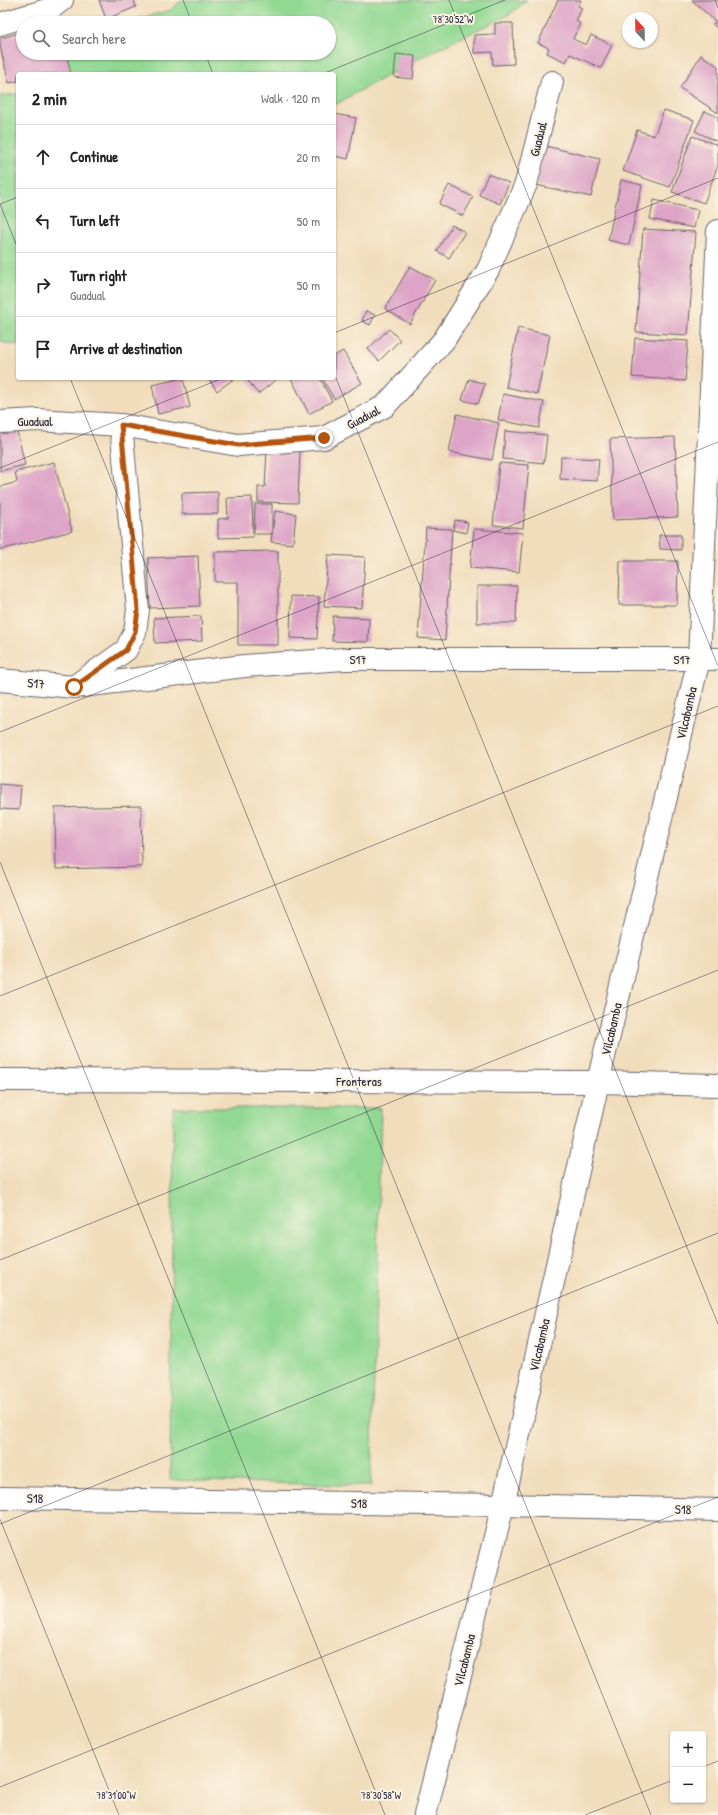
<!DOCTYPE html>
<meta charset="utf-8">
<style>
:root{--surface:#fff;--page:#f2f2f2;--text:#222;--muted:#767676;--line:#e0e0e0}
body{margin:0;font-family:"Patrick Hand",sans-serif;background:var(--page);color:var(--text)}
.controls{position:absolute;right:12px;bottom:12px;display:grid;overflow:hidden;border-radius:4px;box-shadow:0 1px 3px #0004}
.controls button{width:36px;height:36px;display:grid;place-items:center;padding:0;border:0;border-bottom:1px solid var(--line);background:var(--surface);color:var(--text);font:20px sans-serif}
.compass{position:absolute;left:622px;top:12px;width:36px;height:36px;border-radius:50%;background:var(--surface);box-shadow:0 1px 3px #0004;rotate:338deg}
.stop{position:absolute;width:12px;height:12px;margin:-9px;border:3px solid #b45309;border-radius:50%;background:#fff}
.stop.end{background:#b45309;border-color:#fff;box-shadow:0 1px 4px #0008}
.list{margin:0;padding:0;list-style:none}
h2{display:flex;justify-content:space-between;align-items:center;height:52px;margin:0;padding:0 16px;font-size:17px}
h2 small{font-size:13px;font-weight:400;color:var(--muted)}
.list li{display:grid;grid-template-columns:26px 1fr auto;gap:12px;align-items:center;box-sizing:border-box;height:64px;padding:0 16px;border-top:1px solid var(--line)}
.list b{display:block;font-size:15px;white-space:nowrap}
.list p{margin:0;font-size:13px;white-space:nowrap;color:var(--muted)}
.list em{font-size:13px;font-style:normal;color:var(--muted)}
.icon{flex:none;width:22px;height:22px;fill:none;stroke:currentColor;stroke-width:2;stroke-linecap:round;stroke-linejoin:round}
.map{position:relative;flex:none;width:718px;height:1815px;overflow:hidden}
.search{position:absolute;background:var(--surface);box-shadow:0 1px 3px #0004;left:16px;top:16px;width:320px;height:44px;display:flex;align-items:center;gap:10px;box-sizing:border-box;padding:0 14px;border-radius:22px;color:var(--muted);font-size:15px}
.panel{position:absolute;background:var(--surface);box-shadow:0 1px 3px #0004;left:16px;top:72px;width:320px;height:308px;border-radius:4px}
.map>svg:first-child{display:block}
.green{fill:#91d893;stroke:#5a7d67}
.building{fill:#dda4c7}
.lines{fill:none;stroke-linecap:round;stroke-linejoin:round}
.minor-casing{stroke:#6a6368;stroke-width:24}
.minor{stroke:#fff;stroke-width:22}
.route{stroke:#b45309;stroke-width:5}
.ticks{fill:none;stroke:#22223b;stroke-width:1;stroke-opacity:0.45}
.labels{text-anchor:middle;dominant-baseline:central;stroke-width:4;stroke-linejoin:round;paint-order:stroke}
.street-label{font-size:13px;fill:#22223b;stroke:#fcf5e5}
.ticks-label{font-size:10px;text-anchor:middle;fill:#22223b;stroke:#fcf5e5;stroke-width:4;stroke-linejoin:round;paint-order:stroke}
</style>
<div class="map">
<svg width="718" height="1815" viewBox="0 0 718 1815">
<rect width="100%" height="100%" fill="#fcf5e5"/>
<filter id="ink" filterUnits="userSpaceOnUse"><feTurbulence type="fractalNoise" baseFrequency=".025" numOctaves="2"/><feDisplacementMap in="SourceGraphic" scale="8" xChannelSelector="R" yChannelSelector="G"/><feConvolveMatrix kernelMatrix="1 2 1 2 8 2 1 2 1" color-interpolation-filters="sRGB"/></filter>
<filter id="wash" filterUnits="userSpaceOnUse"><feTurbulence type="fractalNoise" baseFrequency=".012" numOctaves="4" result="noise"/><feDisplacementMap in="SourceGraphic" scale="16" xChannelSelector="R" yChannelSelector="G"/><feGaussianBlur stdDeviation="0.9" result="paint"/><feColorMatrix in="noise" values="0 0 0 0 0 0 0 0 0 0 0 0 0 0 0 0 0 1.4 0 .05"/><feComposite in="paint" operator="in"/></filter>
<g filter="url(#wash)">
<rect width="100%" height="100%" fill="#f1ddbc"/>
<g class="green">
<path d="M182,0H527L510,14L419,58L334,105V74H49L65,53H329V23H121L171,10Z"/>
<path d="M18,94V345L0,342V96Z"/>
<path d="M173,1108H381L371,1486L170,1480Z"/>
</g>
<g id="blocks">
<g class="building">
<path d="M99,0H134L136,7L106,19Z"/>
<path d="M558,0H581L578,6L582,8L576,21L580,23L573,39L586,45L591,35L612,45L601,68L570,54L566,62L547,53L549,48L538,43Z"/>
<path d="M692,0H718V29L713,24L716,22Z"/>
<path d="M495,23H513L514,64L493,65L492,52L474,53V35L495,34Z"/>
<path d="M23,32V53H66L71,74H18V81L9,83L0,46V38Z"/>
<path d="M396,54L415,56L413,79L394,77Z"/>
<path d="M701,55L718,66V113L680,88Z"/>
<path d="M664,110L694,120L670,187L623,171L637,130L654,136Z"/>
<path d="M705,111L718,117V142L695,131Z"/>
<path d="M334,114L356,118L348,159L334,156Z"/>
<path d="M692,136L718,145V165L704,203L672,192Z"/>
<path d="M545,146L600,159L591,197L536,185Z"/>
<path d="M488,174L509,183L500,204L479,195Z"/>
<path d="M621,180L642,185L629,245L608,240Z"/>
<path d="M449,185L473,197L463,216L439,204Z"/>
<path d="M654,200L698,210L694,228L650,219Z"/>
<path d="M452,225L465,232L449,258L437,251Z"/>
<path d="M643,229L696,232L688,335L636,332Z"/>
<path d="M410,266L435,280L410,324L385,309Z"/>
<path d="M366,311L375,315L370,325L362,321Z"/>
<path d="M518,328L550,335L537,394L506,387Z"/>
<path d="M389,329L400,340L379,361L368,349Z"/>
<path d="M635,338L688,341L685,381L632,377Z"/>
<path d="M343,351L362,383L334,399L322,378H334V356Z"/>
<path d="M183,378L190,407L158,414L152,385Z"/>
<path d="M208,378H235L217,391Z"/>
<path d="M246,378H278L258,394Z"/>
<path d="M291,378H320L332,401L309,414Z"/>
<path d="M469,379L485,384L478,404L462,400Z"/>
<path d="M503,394L544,402L539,428L498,420Z"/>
<path d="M457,414L499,423L492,460L449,452Z"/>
<path d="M16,427L25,465L0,471V431Z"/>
<path d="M505,431L547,435L544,463L503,459Z"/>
<path d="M675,437L678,517L613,520L610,439Z"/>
<path d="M267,450L300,451L298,503L258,502V487H265Z"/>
<path d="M561,457L599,459L597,481L560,479Z"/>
<path d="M54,462L72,531L0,550V487L17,482L15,472Z"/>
<path d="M499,463L529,465L523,528L493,525Z"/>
<path d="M218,492V514H182V493Z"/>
<path d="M252,497L253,537L218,538V519L228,518L227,498Z"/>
<path d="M255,504H272V534H254Z"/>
<path d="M275,511L296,514L293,544L271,542Z"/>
<path d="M455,520L468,522L466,533L453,530Z"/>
<path d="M426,528L452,529L445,640L418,638Z"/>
<path d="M474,529L523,533L519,572L470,568Z"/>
<path d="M659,535H681V550L660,549Z"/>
<path d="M278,551V645H238V582H215V552Z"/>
<path d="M328,555L365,557L362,608L324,606Z"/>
<path d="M198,556L200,606L150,608L148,558Z"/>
<path d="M620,561H678L677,605H619Z"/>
<path d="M477,586H517L516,623H477Z"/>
<path d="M291,596L319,597L317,639L290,638Z"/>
<path d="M201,616L202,641L155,643L154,618Z"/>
<path d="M333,616L369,618L368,642L332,641Z"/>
<path d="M0,784L21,786L19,810L0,809Z"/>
<path d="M141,806L142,867L56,869L55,808Z"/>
</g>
</g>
</g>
<g filter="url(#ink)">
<use href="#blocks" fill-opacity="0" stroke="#6a6368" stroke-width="1"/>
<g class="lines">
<g class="minor-casing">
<g id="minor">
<path d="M0,24L50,9L62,0"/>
<path d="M0,422L37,420L121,425L238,445L324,438L385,406L444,340L488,270L526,184L552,82"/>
<path d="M0,680L74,687L244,666L344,659H718"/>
<path d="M75,686L126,650L135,632L138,610L121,425"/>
<path d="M0,1080L598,1082L718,1085"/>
<path d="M0,1498L503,1505L718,1510"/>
<path d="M425,1815L503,1505L598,1082L699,659L718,231"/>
</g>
</g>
<use href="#minor" class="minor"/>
</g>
</g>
<g class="lines" filter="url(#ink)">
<path class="route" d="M74,687L126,650L135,632L138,610L121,425L238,445L324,438"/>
</g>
<path class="ticks" d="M183,0L192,23M449,0L718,666M715,0L718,8M205,53L213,74M322,74L505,0M0,204L18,249M0,204L18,197M334,333L718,178M334,373L718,1324M70,378L651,1815M0,468L223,378M0,732L718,442M0,862L385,1815M0,996L718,706M0,1260L718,970M0,1519L119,1815M0,1524L718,1233M703,1767L718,1761M0,1787L718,1497M585,1815L673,1780"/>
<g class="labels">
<g class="street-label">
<text transform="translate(538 139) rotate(-76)">Guadual</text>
<text transform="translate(363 417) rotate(-28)">Guadual</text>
<text x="35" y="421">Guadual</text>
<text x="358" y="659">S17</text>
<text x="682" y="659">S17</text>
<text transform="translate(36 683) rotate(5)">S17</text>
<text transform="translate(686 713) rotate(-77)">Vilcabamba</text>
<text transform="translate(611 1029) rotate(-77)">Vilcabamba</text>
<text x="359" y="1081">Fronteras</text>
<text transform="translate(539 1345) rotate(-77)">Vilcabamba</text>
<text transform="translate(35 1498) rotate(1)">S18</text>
<text transform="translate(359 1503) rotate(1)">S18</text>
<text transform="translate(683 1509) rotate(1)">S18</text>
<text transform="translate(464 1660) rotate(-76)">Vilcabamba</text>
</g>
</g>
<g class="ticks-label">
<text x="453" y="23">78°30'52"W</text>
<text x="116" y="1799">78°31'00"W</text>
<text x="381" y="1799">78°30'58"W</text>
</g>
</svg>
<div class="controls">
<button>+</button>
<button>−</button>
</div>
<svg class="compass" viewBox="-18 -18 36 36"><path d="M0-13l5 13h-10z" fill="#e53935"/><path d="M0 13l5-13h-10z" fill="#767676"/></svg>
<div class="stop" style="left:74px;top:687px"></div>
<div class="stop end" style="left:324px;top:438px"></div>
<div class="search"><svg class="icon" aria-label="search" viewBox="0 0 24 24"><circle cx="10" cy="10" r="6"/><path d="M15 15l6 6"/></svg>Search here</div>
<section class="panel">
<h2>2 min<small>Walk · 120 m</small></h2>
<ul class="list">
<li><svg class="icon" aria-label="ahead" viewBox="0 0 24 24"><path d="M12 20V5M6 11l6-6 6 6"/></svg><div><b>Continue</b></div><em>20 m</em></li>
<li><svg class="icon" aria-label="left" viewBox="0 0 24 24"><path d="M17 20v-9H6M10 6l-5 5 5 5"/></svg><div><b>Turn left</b></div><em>50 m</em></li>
<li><svg class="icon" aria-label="right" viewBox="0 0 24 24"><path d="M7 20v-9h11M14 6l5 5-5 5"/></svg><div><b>Turn right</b><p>Guadual</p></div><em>50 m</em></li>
<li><svg class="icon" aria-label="arrive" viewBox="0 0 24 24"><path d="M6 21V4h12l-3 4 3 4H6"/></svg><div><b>Arrive at destination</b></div></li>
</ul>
</section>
</div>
